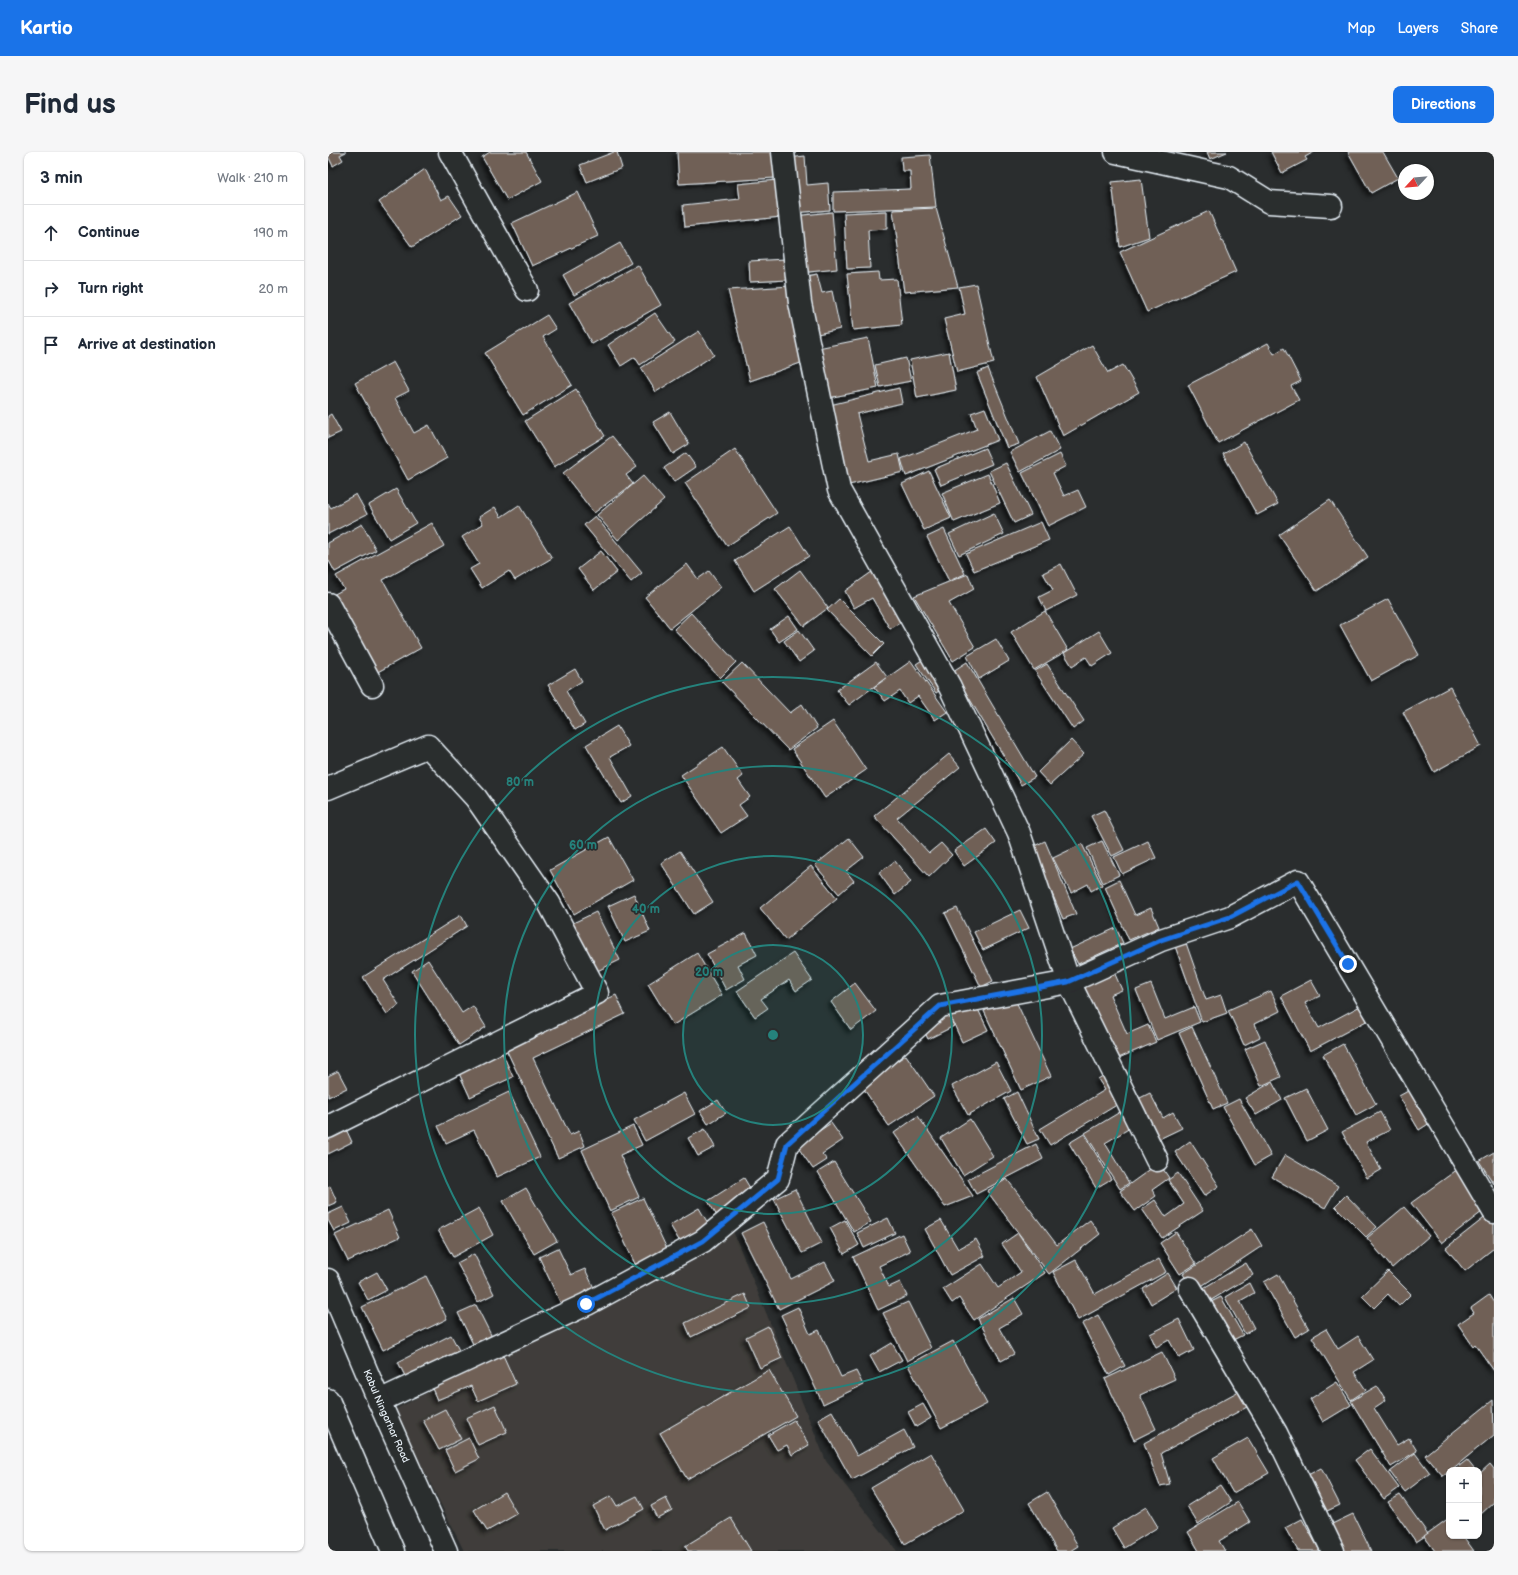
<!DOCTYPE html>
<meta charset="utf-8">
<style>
:root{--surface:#fff;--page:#f6f6f7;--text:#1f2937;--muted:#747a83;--line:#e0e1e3;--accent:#1a73e8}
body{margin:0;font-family:"Balsamiq Sans",sans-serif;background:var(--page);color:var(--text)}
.controls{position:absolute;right:12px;bottom:12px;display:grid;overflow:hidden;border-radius:8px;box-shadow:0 1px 3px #0004}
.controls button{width:36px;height:36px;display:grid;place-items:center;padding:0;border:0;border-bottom:1px solid var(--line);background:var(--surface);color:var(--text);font:20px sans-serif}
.compass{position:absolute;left:1070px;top:12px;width:36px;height:36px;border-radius:50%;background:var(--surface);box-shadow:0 1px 3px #0004;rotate:244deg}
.stop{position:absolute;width:12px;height:12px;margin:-9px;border:3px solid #1a73e8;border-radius:50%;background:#fff}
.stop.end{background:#1a73e8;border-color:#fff;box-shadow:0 1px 4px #0008}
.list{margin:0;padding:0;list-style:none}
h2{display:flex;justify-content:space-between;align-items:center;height:52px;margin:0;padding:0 16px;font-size:17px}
h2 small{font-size:13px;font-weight:400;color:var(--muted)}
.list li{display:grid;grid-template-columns:26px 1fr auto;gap:12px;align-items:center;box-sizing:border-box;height:56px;padding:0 16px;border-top:1px solid var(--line)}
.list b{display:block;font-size:15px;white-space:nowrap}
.list em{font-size:13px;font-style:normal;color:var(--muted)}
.icon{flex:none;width:22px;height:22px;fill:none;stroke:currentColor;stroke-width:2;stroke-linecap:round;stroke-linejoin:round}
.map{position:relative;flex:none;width:1166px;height:1399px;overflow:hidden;border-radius:8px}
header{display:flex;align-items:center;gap:24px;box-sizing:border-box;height:56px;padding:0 20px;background:var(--accent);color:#fff}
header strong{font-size:19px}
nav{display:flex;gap:22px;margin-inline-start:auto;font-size:14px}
.intro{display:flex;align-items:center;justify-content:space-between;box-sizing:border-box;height:96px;padding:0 24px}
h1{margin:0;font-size:28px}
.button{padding:10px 18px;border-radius:8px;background:var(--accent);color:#fff;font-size:14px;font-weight:700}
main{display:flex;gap:24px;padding:0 24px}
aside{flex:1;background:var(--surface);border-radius:8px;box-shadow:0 1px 3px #0004}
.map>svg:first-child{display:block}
.built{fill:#3f3d3a}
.building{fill:#6f6156;stroke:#e8f1f8;filter:url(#shadow)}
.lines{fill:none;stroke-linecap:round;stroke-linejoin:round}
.street-casing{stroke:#e8f1f8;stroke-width:25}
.highway-casing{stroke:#e8f1f8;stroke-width:25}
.street{stroke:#2a2d2e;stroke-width:22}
.highway{stroke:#2a2d2e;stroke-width:22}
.route{stroke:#1a73e8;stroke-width:5}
.ring{fill:none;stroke:#25827c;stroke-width:2}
.labels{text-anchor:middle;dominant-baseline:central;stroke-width:3.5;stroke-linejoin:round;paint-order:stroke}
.street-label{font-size:10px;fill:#e8f1f8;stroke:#2a2d2e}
.centre{fill:#25827c;stroke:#2a2d2e;stroke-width:2}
.ring-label{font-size:12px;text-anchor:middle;font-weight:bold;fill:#25827c;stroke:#2a2d2e;stroke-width:3.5;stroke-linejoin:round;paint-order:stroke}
</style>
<header>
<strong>Kartio</strong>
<nav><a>Map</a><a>Layers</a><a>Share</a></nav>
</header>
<div class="intro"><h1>Find us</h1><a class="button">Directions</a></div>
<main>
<aside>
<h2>3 min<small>Walk · 210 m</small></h2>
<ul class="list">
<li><svg class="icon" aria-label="ahead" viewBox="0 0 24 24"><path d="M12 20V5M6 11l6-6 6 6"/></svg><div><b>Continue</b></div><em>190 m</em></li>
<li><svg class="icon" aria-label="right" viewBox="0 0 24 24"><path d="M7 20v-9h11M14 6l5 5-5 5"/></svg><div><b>Turn right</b></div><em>20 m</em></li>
<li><svg class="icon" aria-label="arrive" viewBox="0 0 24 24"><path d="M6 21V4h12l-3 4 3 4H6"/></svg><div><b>Arrive at destination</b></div></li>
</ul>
</aside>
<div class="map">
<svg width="1166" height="1399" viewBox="0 0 1166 1399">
<defs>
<filter id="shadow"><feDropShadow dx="-3.5" dy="3.5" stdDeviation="2" flood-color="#0009"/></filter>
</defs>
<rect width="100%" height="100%" fill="#2a2d2e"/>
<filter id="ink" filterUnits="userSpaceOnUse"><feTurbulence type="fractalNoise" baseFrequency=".025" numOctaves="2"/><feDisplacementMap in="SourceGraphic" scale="8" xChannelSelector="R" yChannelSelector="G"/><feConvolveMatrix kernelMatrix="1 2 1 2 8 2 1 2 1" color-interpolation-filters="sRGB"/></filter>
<g filter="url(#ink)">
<path class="built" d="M405,1079L498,1309L569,1399H136L66,1258Z"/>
<g class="building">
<path d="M0,0H18L12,3L15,8L5,14L0,4Z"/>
<path d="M162,0H198L214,29L179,48L154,5Z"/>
<path d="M286,0H289L294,16L259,30L252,13Z"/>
<path d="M349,0H446L447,26L351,32Z"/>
<path d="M879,0H899L882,7Z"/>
<path d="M943,0H986L977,5L979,8L954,21Z"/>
<path d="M1020,0H1055L1070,26L1043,41Z"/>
<path d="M602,3L608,55L505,59V40L583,37L582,19H574L573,5Z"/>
<path d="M477,4L479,33L500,31L502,58L465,61L461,6Z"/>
<path d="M97,17L113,48L121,44L134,63L84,95L51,50Z"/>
<path d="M813,27L821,85L792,95L784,30Z"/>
<path d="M449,28L453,65L357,75L355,53L412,47L410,32Z"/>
<path d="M250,40L270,84L204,114L184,71Z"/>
<path d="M608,56L630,135L576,140L565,58Z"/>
<path d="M559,59V77L540,78L542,116L519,117L516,61Z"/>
<path d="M881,59L908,120L819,160L792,100Z"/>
<path d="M504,60L509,117L472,121L466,64Z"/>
<path d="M292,91L303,111L246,143L235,123Z"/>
<path d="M458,107L459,128L422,130L421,109Z"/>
<path d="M310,113L333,153L264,192L241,151Z"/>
<path d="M550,120L551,128L569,127L574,173L525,178L519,122Z"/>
<path d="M489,122L494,141L504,139L512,177L485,183L473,125Z"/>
<path d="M648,132L666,211L629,220L616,167L637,162L631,135Z"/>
<path d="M463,134L481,208L422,229L400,138Z"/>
<path d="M327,161L347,190L312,213L307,205L293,214L280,193Z"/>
<path d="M219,163L228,177L215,185L244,233L195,263L157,201Z"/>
<path d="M371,179L386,203L328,240L313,216Z"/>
<path d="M540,186L550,236L500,246L490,196Z"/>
<path d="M940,191L946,202L956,196L973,229L963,234L971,248L890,291L860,233Z"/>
<path d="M764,193L780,221L795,213L811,240L735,284L709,225Z"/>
<path d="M621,200L628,238L589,246L582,208Z"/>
<path d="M578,206L583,229L552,235L547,213Z"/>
<path d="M65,210L81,239L67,246L86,281L101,273L119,306L80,328L27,231Z"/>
<path d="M660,216L691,292L679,296L649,221Z"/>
<path d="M571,236L574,251L529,262L541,309L571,302L575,320L521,333L502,253Z"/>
<path d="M248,237L277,284L226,315L197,269Z"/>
<path d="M657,256L670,288L578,324L573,307L649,277L643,261Z"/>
<path d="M342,260L361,292L345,302L325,270Z"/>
<path d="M3,262L13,280L0,286V264Z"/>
<path d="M722,279L732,298L692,320L682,300Z"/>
<path d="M284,284L309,315L298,323L305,332L266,361L235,321Z"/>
<path d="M916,290L950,352L929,363L895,302Z"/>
<path d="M657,296L664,312L613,333L606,317Z"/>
<path d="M407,297L449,361L399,394L357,331Z"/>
<path d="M358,301L368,315L346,330L336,316Z"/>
<path d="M732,302L738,314L725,321L736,344L750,338L758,355L720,374L694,321Z"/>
<path d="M678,311L703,363L686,371L661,319Z"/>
<path d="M601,319L623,366L596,378L574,332Z"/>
<path d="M660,322L672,351L626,370L614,341Z"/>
<path d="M315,324L336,348L290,388L269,363Z"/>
<path d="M68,337L88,371L61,387L41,353Z"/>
<path d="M28,342L39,362L0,382V351L3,356Z"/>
<path d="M1002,348L1040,405L989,439L951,383Z"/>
<path d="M191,353L224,406L187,428L181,419L154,436L142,417L151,412L134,385L155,372L151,365L167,355L173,365Z"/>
<path d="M666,361L676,382L631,403L621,382Z"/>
<path d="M267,364L314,421L303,430L256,373Z"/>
<path d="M713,370L721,388L646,419L638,402Z"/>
<path d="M104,371L116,394L55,428L93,496L46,522L3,444L16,437L8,424Z"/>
<path d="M34,372L48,398L7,420L0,407V391Z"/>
<path d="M462,374L481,404L426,439L407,409Z"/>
<path d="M616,377L637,422L621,429L599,385Z"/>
<path d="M273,399L289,420L266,438L250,417Z"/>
<path d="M359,412L370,427L381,419L393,435L342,476L317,445Z"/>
<path d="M733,412L749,443L718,459L711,445L725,438L715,421Z"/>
<path d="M548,417L578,467L562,477L544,446L526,456L517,439Z"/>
<path d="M472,418L500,456L476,474L447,437Z"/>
<path d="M640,422L646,437L621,451L647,495L625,509L586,444Z"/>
<path d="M511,447L556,492L544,504L499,458Z"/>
<path d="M1060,447L1091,503L1043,529L1012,473Z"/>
<path d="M717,459L740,498L706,518L683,480Z"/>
<path d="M363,461L408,510L392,526L346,477Z"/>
<path d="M461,464L470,477L451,490L442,477Z"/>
<path d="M471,478L486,499L471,510L456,489Z"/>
<path d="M771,479L784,501L764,514L758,505L744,514L736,501Z"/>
<path d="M668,487L681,509L651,527L639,504Z"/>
<path d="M602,503L621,532L608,541L588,512Z"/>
<path d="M583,509L619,560L607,568L590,544L580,551L572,539L557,549L546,535Z"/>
<path d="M548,510L559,525L521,553L509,538Z"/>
<path d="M639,510L707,625L693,633L625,519Z"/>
<path d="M414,511L462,561L474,552L489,576L460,598L394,530Z"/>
<path d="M719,512L756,569L745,577L707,519Z"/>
<path d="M247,517L254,529L238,539L257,572L247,578L220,533Z"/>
<path d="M1122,535L1153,594L1106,620L1075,560Z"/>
<path d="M505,569L538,618L497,646L464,597Z"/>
<path d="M289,574L301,594L282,605L304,644L293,651L258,593Z"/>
<path d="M743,588L756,602L722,633L710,620Z"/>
<path d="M395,595L415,624L410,628L422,645L411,653L419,664L393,681L353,623Z"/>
<path d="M621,602L632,615L569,666L601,701L613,691L624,703L601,725L546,664Z"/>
<path d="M776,658L796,698L784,704L763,664Z"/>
<path d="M658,677L668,691L636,714L626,699Z"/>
<path d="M281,685L305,728L246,762L222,718Z"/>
<path d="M521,686L536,705L518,719L526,729L511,742L487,713Z"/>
<path d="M717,689L748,762L735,767L704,695Z"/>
<path d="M774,689L791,723L775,731L759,696Z"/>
<path d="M820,689L828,706L794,722L786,705Z"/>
<path d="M754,692L774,733L763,739L760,732L743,741L725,706Z"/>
<path d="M352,699L385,750L366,762L333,711Z"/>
<path d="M567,709L583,730L567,743L551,721Z"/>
<path d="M483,714L509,746L458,788L432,756Z"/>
<path d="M791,728L807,763L823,756L831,775L801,788L777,735Z"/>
<path d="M306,742L322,779L297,790L280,754Z"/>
<path d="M629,756L665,829L653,835L617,761Z"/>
<path d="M692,758L701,776L655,798L646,780Z"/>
<path d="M268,760L292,808L267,820L243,772Z"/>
<path d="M133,763L139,774L55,828L71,853L59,862L35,825Z"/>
<path d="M788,776L795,791L750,812L742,797Z"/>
<path d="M418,781L429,803L410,813L417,827L398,838L379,802Z"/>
<path d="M858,791L878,848L893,843L899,861L874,870L847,794Z"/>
<path d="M369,801L394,843L345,873L320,832Z"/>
<path d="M465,801L484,828L468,839L461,828L433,847L440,856L427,865L409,839Z"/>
<path d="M100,808L134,861L145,854L158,875L131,893L84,819Z"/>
<path d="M786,820L794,838L782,843L799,882L820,873L828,890L786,908L754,833Z"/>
<path d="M983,828L992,844L977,851L991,876L1036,852L1044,866L982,899L953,844Z"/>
<path d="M527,831L548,859L523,878L503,850Z"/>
<path d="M823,832L837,867L866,855L872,870L829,888L808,838Z"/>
<path d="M943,839L952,859L926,872L932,885L916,893L900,858Z"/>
<path d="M288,843L297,862L205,906L242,983L251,979L257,994L230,1006L177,895Z"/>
<path d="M686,845L723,924L693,938L656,859Z"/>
<path d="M647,851L660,878L634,890L622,863Z"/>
<path d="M620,863L626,874L600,887L595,876Z"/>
<path d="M864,875L899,951L885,957L851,881Z"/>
<path d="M937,888L953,925L933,934L917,897Z"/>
<path d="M1015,892L1048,952L1028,963L995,903Z"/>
<path d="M172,896L185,925L142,945L129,917Z"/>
<path d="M578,903L606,944L561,974L533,933Z"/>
<path d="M668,910L683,939L640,963L624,934Z"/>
<path d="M10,919L19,936L0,945V924Z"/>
<path d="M781,920L797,948L722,993L712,977L777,938L770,927Z"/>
<path d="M944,930L954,948L928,963L917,946Z"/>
<path d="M1089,934L1108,967L1091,978L1071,944Z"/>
<path d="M978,936L1000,978L979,989L957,946Z"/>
<path d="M181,940L212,1005L169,1025L146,978L118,991L110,974Z"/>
<path d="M689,940L711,987L699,992L676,947Z"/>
<path d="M356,941L367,962L317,989L306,968Z"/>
<path d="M822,941L835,966L845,960L854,976L829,988L808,948Z"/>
<path d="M911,947L943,1004L927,1013L895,955Z"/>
<path d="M390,948L398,961L380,972L372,959Z"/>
<path d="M792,960L802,976L777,991L801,1031L792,1037L757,981Z"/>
<path d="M1052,960L1062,978L1038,990L1053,1018L1039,1026L1014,980Z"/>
<path d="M590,964L645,1044L617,1055L566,981Z"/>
<path d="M642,967L665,1004L635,1023L613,986Z"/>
<path d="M503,971L515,988L494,1002L499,1008L485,1017L469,994Z"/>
<path d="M305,974L314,993L292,1003L311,1045L282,1059L254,998Z"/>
<path d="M17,975L24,990L0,1002V984Z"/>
<path d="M377,977L387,995L370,1004L360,986Z"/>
<path d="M756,982L783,1027L768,1036L741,991Z"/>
<path d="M862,989L891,1034L876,1044L847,1000Z"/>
<path d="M708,992L715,1007L648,1042L640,1027Z"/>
<path d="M1166,1000V1032L1151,1009Z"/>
<path d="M957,1003L1010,1034L997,1056L944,1025Z"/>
<path d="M506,1010L543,1070L526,1080L490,1020Z"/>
<path d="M831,1011L841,1026L824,1038L828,1044L807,1059L792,1039Z"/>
<path d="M1130,1017L1159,1056L1114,1091L1083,1051Z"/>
<path d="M850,1021L875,1059L834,1086L814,1057L827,1048L838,1065L856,1052L840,1028Z"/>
<path d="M416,1026L425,1041L389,1064L380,1049Z"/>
<path d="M679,1027L729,1093L762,1068L772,1082L721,1122L659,1039Z"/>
<path d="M2,1034L9,1050L0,1054V1035Z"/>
<path d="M198,1036L229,1089L206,1102L175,1049Z"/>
<path d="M467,1037L494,1091L474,1101L446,1047Z"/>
<path d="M1018,1043L1049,1075L1038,1085L1007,1054Z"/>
<path d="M315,1046L340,1099L308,1114L283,1061Z"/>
<path d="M15,1055L23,1071L6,1079L0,1068V1062Z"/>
<path d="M1076,1055L1101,1084L1064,1116L1039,1086Z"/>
<path d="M151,1056L165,1083L125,1105L110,1078Z"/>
<path d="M371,1056L381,1073L352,1090L342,1073Z"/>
<path d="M60,1058L72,1085L20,1109L7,1083Z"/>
<path d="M1160,1063L1166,1071V1096L1137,1119L1118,1096Z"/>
<path d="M560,1066L567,1081L536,1096L529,1081Z"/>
<path d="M517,1068L531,1093L516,1102L502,1076Z"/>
<path d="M613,1068L630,1097L648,1087L657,1104L622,1123L597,1077Z"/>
<path d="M435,1070L463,1127L497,1110L507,1129L451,1157L413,1081Z"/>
<path d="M924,1077L934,1094L866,1139L855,1122Z"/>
<path d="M848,1080L868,1112L852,1122L832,1091Z"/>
<path d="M690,1081L717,1121L646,1168L631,1146L624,1151L615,1137L654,1112L670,1136L693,1120L674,1092Z"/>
<path d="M574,1082L582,1099L551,1114L561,1135L572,1130L579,1144L550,1158L525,1105Z"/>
<path d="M230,1096L243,1123L257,1117L266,1136L233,1152L211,1105Z"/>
<path d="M146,1102L166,1142L150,1150L129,1111Z"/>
<path d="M831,1107L838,1120L750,1168L725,1120L748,1108L767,1142Z"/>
<path d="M918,1111L925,1123L875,1153L867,1141Z"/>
<path d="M1060,1119L1083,1142L1071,1154L1060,1142L1046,1156L1034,1144Z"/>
<path d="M49,1120L59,1138L40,1148L30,1130Z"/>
<path d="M840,1121L849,1136L823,1152L815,1137Z"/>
<path d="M950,1122L981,1177L967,1185L936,1130Z"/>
<path d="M98,1124L119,1167L55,1198L34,1155Z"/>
<path d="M921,1131L926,1141L912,1149L926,1176L917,1182L897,1145Z"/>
<path d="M417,1142L423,1156L363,1185L357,1171Z"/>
<path d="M1161,1143L1166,1151V1219L1147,1192L1145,1194L1130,1172L1146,1161L1143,1156Z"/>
<path d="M893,1145L915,1183L903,1189L881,1151Z"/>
<path d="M686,1146L695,1162L671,1176L686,1202L673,1209L650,1167Z"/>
<path d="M580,1150L603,1196L579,1209L555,1161Z"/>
<path d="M148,1153L164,1185L146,1194L130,1161Z"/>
<path d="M470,1155L482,1182L491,1178L513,1225L528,1219L535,1233L495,1252L453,1163Z"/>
<path d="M770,1163L797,1214L781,1223L754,1172Z"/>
<path d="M851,1167L866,1198L851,1206L841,1188L828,1195L822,1182Z"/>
<path d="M440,1174L454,1206L432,1216L418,1185Z"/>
<path d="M998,1177L1010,1197L1030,1184L1045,1208L1026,1220L1038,1238L1023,1248L984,1185Z"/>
<path d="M123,1183L132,1200L79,1228L70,1210Z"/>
<path d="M625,1189L659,1252L613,1276L580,1213Z"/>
<path d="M564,1191L574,1208L551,1220L542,1204Z"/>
<path d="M834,1200L847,1227L812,1243L828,1277L806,1288L777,1227Z"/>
<path d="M175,1203L188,1232L150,1249L143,1234L109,1248L103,1234Z"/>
<path d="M441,1218L468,1264L359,1327L332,1281Z"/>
<path d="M1009,1230L1023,1253L995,1270L982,1247Z"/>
<path d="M1049,1234L1058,1248L1046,1256L1069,1293L1081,1286L1089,1299L1063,1315L1023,1249Z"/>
<path d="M911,1239L919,1255L833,1301L842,1332L832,1334L816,1291Z"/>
<path d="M1165,1248L1166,1283L1123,1318H1121V1320L1115,1324L1097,1303Z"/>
<path d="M595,1252L603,1266L588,1275L580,1260Z"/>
<path d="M167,1253L179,1280L150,1293L138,1266Z"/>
<path d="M117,1257L133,1287L111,1298L95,1268Z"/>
<path d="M504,1259L529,1304L576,1278L585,1295L524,1328L490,1267Z"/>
<path d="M466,1268L481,1293L464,1303L459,1293L449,1298L440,1283Z"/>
<path d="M141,1286L151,1307L127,1319L117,1298Z"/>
<path d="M920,1286L941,1321L905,1341L885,1306Z"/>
<path d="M1042,1297L1071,1336L1056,1347L1027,1308Z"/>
<path d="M603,1301L636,1358L577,1392L543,1336Z"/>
<path d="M1087,1301L1102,1321L1077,1340L1062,1320Z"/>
<path d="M1139,1308L1147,1318H1126Z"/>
<path d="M1162,1312L1166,1317V1350L1153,1362L1151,1359V1322Z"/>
<path d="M993,1316L1012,1353L999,1359L980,1323Z"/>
<path d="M892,1333L903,1350L870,1372L859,1354Z"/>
<path d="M176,1340L189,1362L159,1379L146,1358Z"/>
<path d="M719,1340L750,1394L742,1399H729L701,1351Z"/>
<path d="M1072,1343L1100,1382L1088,1390L1060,1350Z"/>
<path d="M283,1344L289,1354L309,1344L316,1357L277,1378L265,1354Z"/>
<path d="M338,1346L344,1358L329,1366L323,1354Z"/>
<path d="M910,1350L922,1370L891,1389L897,1399H871L860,1380Z"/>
<path d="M818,1355L830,1375L796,1396L784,1376Z"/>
<path d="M1025,1362L1043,1399H1017L1004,1372Z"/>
<path d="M403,1366L423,1399H360L357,1394Z"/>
<path d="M1121,1366V1384H1135L1146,1399H1107L1096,1384Z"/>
<path d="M974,1367L992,1399H970L957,1376Z"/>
</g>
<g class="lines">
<g class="street-casing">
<g id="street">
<path d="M122,0L199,138"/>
<path d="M455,0L472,151L511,338L622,535L691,681L741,830L829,1008"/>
<path d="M788,0L901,25L941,50L1003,54"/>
<path d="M0,452L44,533"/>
<path d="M0,636L100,594L148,646L221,751L269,841L0,975"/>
<path d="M862,1136L948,1281L1005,1399"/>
<path d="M51,1249L259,1152L375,1089L450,1027L459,992L612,854L741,830L833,788L902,765L970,729L1166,1060"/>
</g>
</g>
<g class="highway-casing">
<g id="highway">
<path id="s1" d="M0,1128L51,1249L118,1399"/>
<path d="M0,1248L65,1399"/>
</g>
</g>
<use href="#street" class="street"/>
<use href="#highway" class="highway"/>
</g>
</g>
<g class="lines" filter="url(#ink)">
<path class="route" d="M258,1152L375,1089L450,1027L459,992L612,854L740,830L833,788L902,765L970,729L1020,812"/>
</g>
<circle cx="445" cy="883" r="90" fill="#25827c" fill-opacity=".12"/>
<g class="ring">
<circle cx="445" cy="883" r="90"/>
<circle cx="445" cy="883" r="179"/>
<circle cx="445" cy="883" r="269"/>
<circle cx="445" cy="883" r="358"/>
</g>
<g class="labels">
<g class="street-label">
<text stroke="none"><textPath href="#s1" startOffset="148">Kabul Ningarhar Road</textPath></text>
</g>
</g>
<circle cx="445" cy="883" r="6" class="centre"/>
<g class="ring-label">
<text x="192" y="634">80 m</text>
<text x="255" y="697">60 m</text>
<text x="318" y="761">40 m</text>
<text x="381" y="824">20 m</text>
</g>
</svg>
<div class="controls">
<button>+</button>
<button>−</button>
</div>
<svg class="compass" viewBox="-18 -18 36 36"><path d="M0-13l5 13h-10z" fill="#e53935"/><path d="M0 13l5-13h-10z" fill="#747a83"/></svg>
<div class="stop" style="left:258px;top:1152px"></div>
<div class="stop end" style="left:1020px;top:812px"></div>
</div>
</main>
